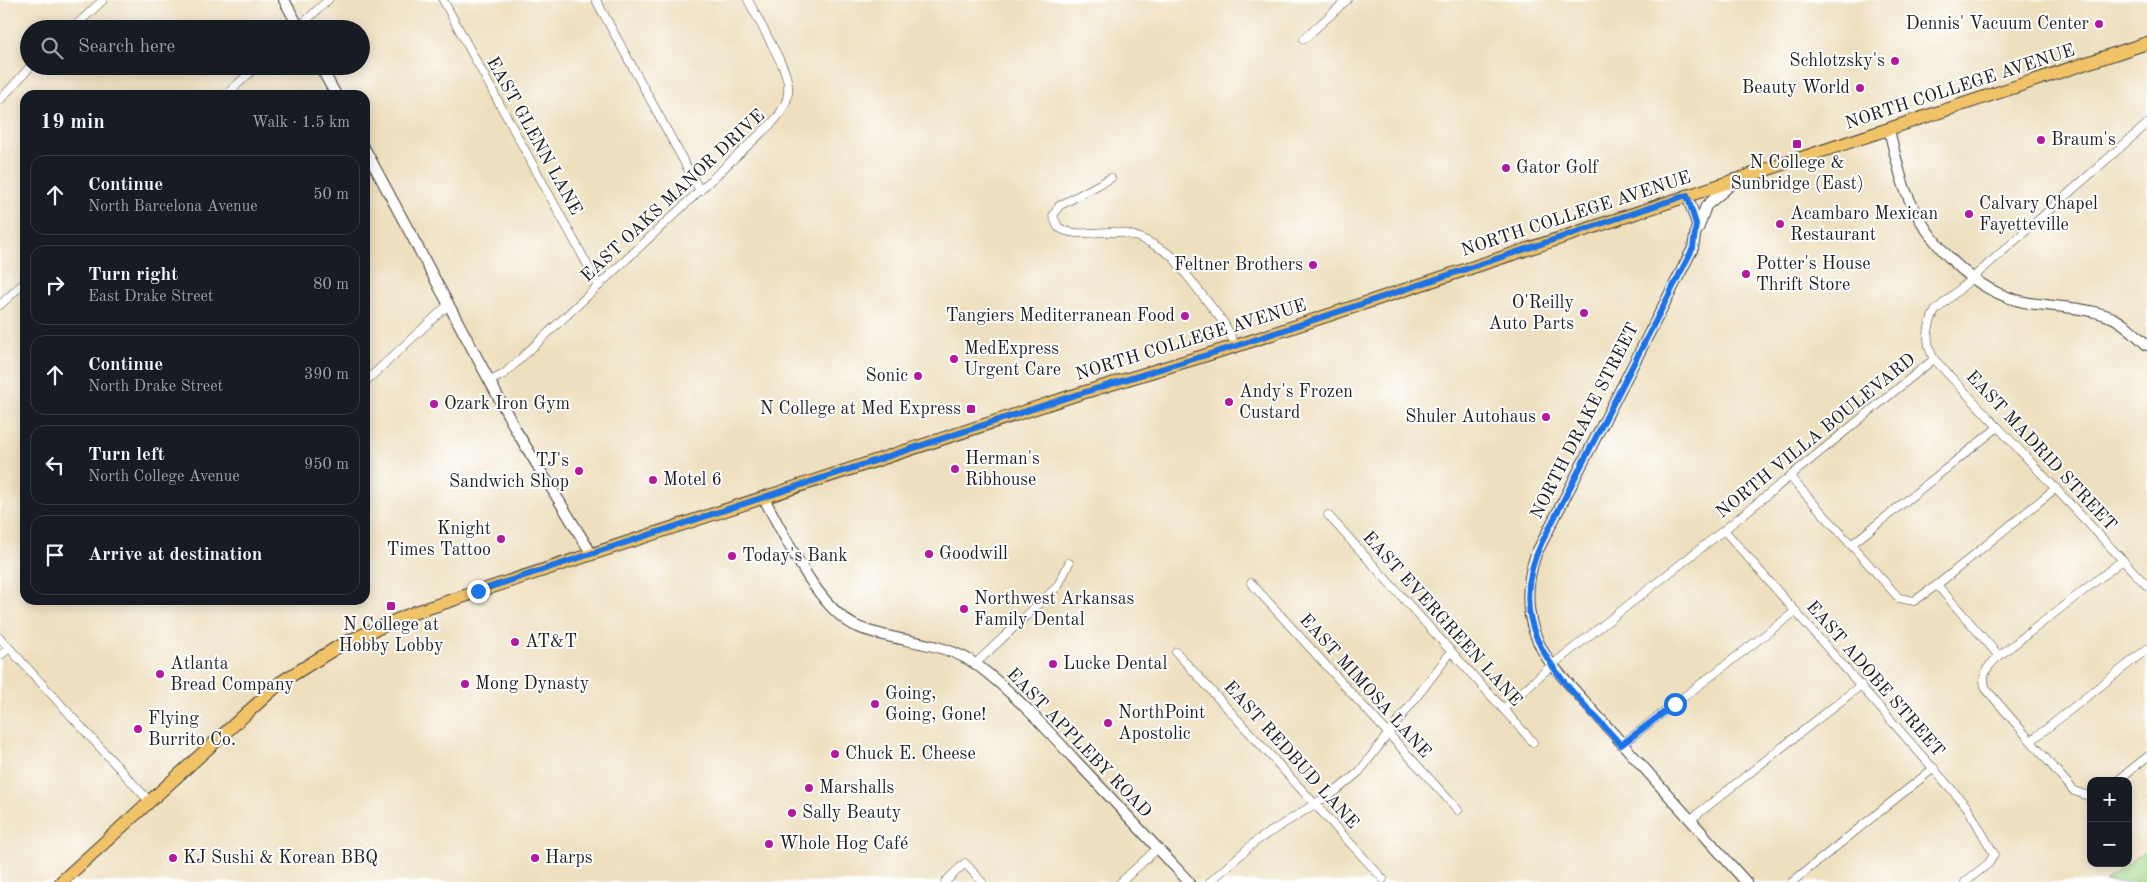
<!DOCTYPE html>
<meta charset="utf-8">
<style>
:root{--surface:#171b24;--page:#242831;--text:#f1f3f6;--muted:#9ea1a6;--line:#363941}
body{margin:0;font-family:"Old Standard TT",serif;background:var(--page);color:var(--text)}
.controls{position:absolute;right:15px;bottom:15px;display:grid;overflow:hidden;border-radius:10px;box-shadow:0 2px 12px #0003}
.controls button{width:45px;height:45px;display:grid;place-items:center;padding:0;border:0;border-bottom:1px solid var(--line);background:var(--surface);color:var(--text);font:25px sans-serif}
.stop{position:absolute;width:15px;height:15px;margin:-11px;border:4px solid #1a73e8;border-radius:50%;background:#fff}
.stop.end{background:#1a73e8;border-color:#fff;box-shadow:0 1px 5px #0008}
.list{margin:0;padding:0;list-style:none}
h2{display:flex;justify-content:space-between;align-items:center;height:65px;margin:0;padding:0 20px;font-size:21px}
h2 small{font-size:16px;font-weight:400;color:var(--muted)}
.list li{display:grid;grid-template-columns:32px 1fr auto;gap:15px;align-items:center;box-sizing:border-box;height:80px;margin:0 10px 10px;padding:0 10px;border:1px solid var(--line);border-radius:15px}
.list b{display:block;font-size:19px;white-space:nowrap}
.list p{margin:0;font-size:16px;white-space:nowrap;color:var(--muted)}
.list em{font-size:16px;font-style:normal;color:var(--muted)}
.icon{flex:none;width:28px;height:28px;fill:none;stroke:currentColor;stroke-width:2;stroke-linecap:round;stroke-linejoin:round}
.map{position:relative;flex:none;width:2147px;height:882px;overflow:hidden}
.search{position:absolute;background:var(--surface);box-shadow:0 2px 12px #0003;left:20px;top:20px;width:350px;height:55px;display:flex;align-items:center;gap:12px;box-sizing:border-box;padding:0 18px;border-radius:28px;color:var(--muted);font-size:19px}
.panel{position:absolute;background:var(--surface);box-shadow:0 2px 12px #0003;left:20px;top:90px;width:350px;height:515px;border-radius:15px}
.map>svg:first-child{display:block}
.green{fill:#a2d889;stroke:#5f7a52}
.lines{fill:none;stroke-linecap:round;stroke-linejoin:round}
.minor-casing{stroke:#3c3934;stroke-width:9}
.tertiary-casing{stroke:#3c3934;stroke-width:12}
.primary-casing{stroke:#3c3934;stroke-width:14}
.minor{stroke:#fff;stroke-width:8}
.tertiary{stroke:#fff;stroke-width:10}
.primary{stroke:#f1c369;stroke-width:12}
.route{stroke:#1a73e8;stroke-width:6}
.poi-dot{fill:#b5179e;stroke:#fff;stroke-width:2}
.labels{text-anchor:middle;dominant-baseline:central;stroke-width:4;stroke-linejoin:round;paint-order:stroke}
.poi-label{font-size:18px;fill:#1c1c1c;stroke:#fff;text-anchor:start}
.street-label{font-size:18px;fill:#1c1c1c;stroke:#fff}
</style>
<div class="map">
<svg width="2147" height="882" viewBox="0 0 2147 882">
<rect width="100%" height="100%" fill="#fff"/>
<filter id="ink" filterUnits="userSpaceOnUse"><feTurbulence type="fractalNoise" baseFrequency=".02" numOctaves="2"/><feDisplacementMap in="SourceGraphic" scale="10" xChannelSelector="R" yChannelSelector="G"/><feConvolveMatrix kernelMatrix="1 2 1 2 8 2 1 2 1" color-interpolation-filters="sRGB"/></filter>
<filter id="wash" filterUnits="userSpaceOnUse"><feTurbulence type="fractalNoise" baseFrequency=".0096" numOctaves="4" result="noise"/><feDisplacementMap in="SourceGraphic" scale="20" xChannelSelector="R" yChannelSelector="G"/><feGaussianBlur stdDeviation="1.12" result="paint"/><feColorMatrix in="noise" values="0 0 0 0 0 0 0 0 0 0 0 0 0 0 0 0 0 1.4 0 .05"/><feComposite in="paint" operator="in"/></filter>
<g filter="url(#wash)">
<rect width="100%" height="100%" fill="#eedfbe"/>
<path class="green" d="M2147,849V882H2105Z"/>
</g>
<g filter="url(#ink)">
<g class="lines">
<g class="minor-casing">
<g id="minor">
<path d="M443,0L599,286"/>
<path d="M596,0L700,191"/>
<path d="M72,29L103,0"/>
<path d="M297,29L328,0"/>
<path d="M1304,39L1347,0"/>
<path d="M226,95L257,66"/>
<path d="M0,100L31,66"/>
<path d="M1111,178L1059,206L1053,216L1058,227C1073,238 1097,231 1115,232C1135,233 1156,245 1172,256L1224,323L1236,346"/>
<path d="M0,305L25,282"/>
<path d="M1934,359L2147,586"/>
<path d="M490,381L504,374L773,122C799,94 787,74 772,45C764,30 756,15 748,0"/>
<path d="M365,382L449,304"/>
<path d="M1790,477L1899,598L1914,601L1937,585L1999,656C1988,666 1980,674 1986,689L2074,791L2091,797"/>
<path d="M1328,515L1533,742"/>
<path d="M1724,530L1967,807L1994,854L1989,863L1965,882"/>
<path d="M1851,545L1998,427"/>
<path d="M1251,583L1458,810"/>
<path d="M1937,585L2056,488"/>
<path d="M0,638L149,801"/>
<path d="M1176,652L1383,879"/>
<path d="M0,656L9,648"/>
<path d="M1999,656L2123,560"/>
<path d="M975,664L1058,586L1069,563"/>
<path d="M1503,709L1552,665L1724,530L1934,359C1925,343 1926,328 1935,311L2147,124"/>
<path d="M2031,741L2147,649"/>
<path d="M1621,745L1796,611"/>
<path d="M2117,781L2147,757"/>
<path d="M1690,820L1861,685"/>
<path d="M945,882L965,863L982,882"/>
<path d="M1121,882L1158,848"/>
<path d="M1210,882L1256,841L1337,790L1359,772L1451,652"/>
<path d="M1792,882L1934,768"/>
</g>
</g>
<g class="tertiary-casing">
<g id="tertiary">
<path d="M284,0L300,29"/>
<path d="M320,66L336,95"/>
<path d="M1889,130C1894,149 1898,170 1905,189C1925,240 1972,293 2029,303C2055,307 2086,307 2111,317C2125,323 2136,335 2147,345"/>
<path d="M365,149L517,432L591,553"/>
<path d="M1687,195L1697,224L1693,248L1536,554C1522,594 1527,631 1552,665L1746,882"/>
<path d="M1698,229L1706,206L1734,182"/>
<path d="M763,497C785,535 817,609 858,627C896,643 942,640 977,665C1013,692 1044,726 1075,760C1113,800 1151,841 1189,882"/>
</g>
</g>
<g class="primary-casing">
<path id="primary" d="M61,882L281,682L344,643L413,613L1072,396L1236,346L2147,43"/>
</g>
<use href="#minor" class="minor"/>
<use href="#tertiary" class="tertiary"/>
<use href="#primary" class="primary"/>
</g>
</g>
<g class="lines" filter="url(#ink)">
<path class="route" d="M478,591L1072,396L1236,346L1687,195L1696,224L1693,248L1542,542C1498,632 1567,683 1621,745L1675,704"/>
</g>
<g class="poi-dot">
<circle cx="2099" cy="24" r="5"/>
<circle cx="1895" cy="61" r="5"/>
<circle cx="1860" cy="88" r="5"/>
<circle cx="2041" cy="140" r="5"/>
<rect x="1792" y="139" width="10" height="10" rx="2.5"/>
<circle cx="1506" cy="168" r="5"/>
<circle cx="1969" cy="214" r="5"/>
<circle cx="1780" cy="224" r="5"/>
<circle cx="1313" cy="265" r="5"/>
<circle cx="1746" cy="274" r="5"/>
<circle cx="1584" cy="313" r="5"/>
<circle cx="1185" cy="316" r="5"/>
<circle cx="954" cy="359" r="5"/>
<circle cx="918" cy="376" r="5"/>
<circle cx="1229" cy="402" r="5"/>
<circle cx="434" cy="404" r="5"/>
<rect x="966" y="404" width="10" height="10" rx="2.5"/>
<circle cx="1546" cy="417" r="5"/>
<circle cx="955" cy="469" r="5"/>
<circle cx="579" cy="471" r="5"/>
<circle cx="653" cy="480" r="5"/>
<circle cx="501" cy="539" r="5"/>
<circle cx="929" cy="554" r="5"/>
<circle cx="732" cy="556" r="5"/>
<rect x="386" y="601" width="10" height="10" rx="2.5"/>
<circle cx="964" cy="609" r="5"/>
<circle cx="515" cy="642" r="5"/>
<circle cx="1053" cy="664" r="5"/>
<circle cx="160" cy="674" r="5"/>
<circle cx="465" cy="684" r="5"/>
<circle cx="875" cy="704" r="5"/>
<circle cx="1108" cy="723" r="5"/>
<circle cx="138" cy="729" r="5"/>
<circle cx="835" cy="754" r="5"/>
<circle cx="809" cy="788" r="5"/>
<circle cx="792" cy="813" r="5"/>
<circle cx="769" cy="844" r="5"/>
<circle cx="173" cy="858" r="5"/>
<circle cx="535" cy="858" r="5"/>
</g>
<g class="labels">
<g class="poi-label">
<text x="2089" y="24" text-anchor="end">Dennis' Vacuum Center</text>
<text x="1885" y="61" text-anchor="end">Schlotzsky's</text>
<text x="1850" y="88" text-anchor="end">Beauty World</text>
<text x="2051" y="140">Braum's</text>
<text x="1797" y="163" text-anchor="middle">N College &amp;<tspan x="1797" dy="21">Sunbridge (East)</tspan></text>
<text x="1516" y="168">Gator Golf</text>
<text x="1979" y="204">Calvary Chapel<tspan x="1979" dy="21">Fayetteville</tspan></text>
<text x="1790" y="214">Acambaro Mexican<tspan x="1790" dy="21">Restaurant</tspan></text>
<text x="1756" y="264">Potter's House<tspan x="1756" dy="21">Thrift Store</tspan></text>
<text x="1303" y="265" text-anchor="end">Feltner Brothers</text>
<text x="1574" y="303" text-anchor="end">O'Reilly<tspan x="1574" dy="21">Auto Parts</tspan></text>
<text x="1175" y="316" text-anchor="end">Tangiers Mediterranean Food</text>
<text x="964" y="349">MedExpress<tspan x="964" dy="21">Urgent Care</tspan></text>
<text x="908" y="376" text-anchor="end">Sonic</text>
<text x="1239" y="392">Andy's Frozen<tspan x="1239" dy="21">Custard</tspan></text>
<text x="444" y="404">Ozark Iron Gym</text>
<text x="961" y="409" text-anchor="end">N College at Med Express</text>
<text x="1536" y="417" text-anchor="end">Shuler Autohaus</text>
<text x="965" y="459">Herman's<tspan x="965" dy="21">Ribhouse</tspan></text>
<text x="569" y="461" text-anchor="end">TJ's<tspan x="569" dy="21">Sandwich Shop</tspan></text>
<text x="663" y="480">Motel 6</text>
<text x="491" y="529" text-anchor="end">Knight<tspan x="491" dy="21">Times Tattoo</tspan></text>
<text x="939" y="554">Goodwill</text>
<text x="742" y="556">Today's Bank</text>
<text x="974" y="599">Northwest Arkansas<tspan x="974" dy="21">Family Dental</tspan></text>
<text x="391" y="625" text-anchor="middle">N College at<tspan x="391" dy="21">Hobby Lobby</tspan></text>
<text x="525" y="642">AT&amp;T</text>
<text x="170" y="664">Atlanta<tspan x="170" dy="21">Bread Company</tspan></text>
<text x="1063" y="664">Lucke Dental</text>
<text x="475" y="684">Mong Dynasty</text>
<text x="885" y="694">Going,<tspan x="885" dy="21">Going, Gone!</tspan></text>
<text x="1118" y="713">NorthPoint<tspan x="1118" dy="21">Apostolic</tspan></text>
<text x="148" y="719">Flying<tspan x="148" dy="21">Burrito Co.</tspan></text>
<text x="845" y="754">Chuck E. Cheese</text>
<text x="819" y="788">Marshalls</text>
<text x="802" y="813">Sally Beauty</text>
<text x="779" y="844">Whole Hog Café</text>
<text x="183" y="858">KJ Sushi &amp; Korean BBQ</text>
<text x="545" y="858">Harps</text>
</g>
<g class="street-label">
<text transform="translate(1960 87) rotate(-18)">NORTH COLLEGE AVENUE</text>
<text transform="translate(534 136) rotate(61)">EAST GLENN LANE</text>
<text transform="translate(673 196) rotate(-43)">EAST OAKS MANOR DRIVE</text>
<text transform="translate(1576 214) rotate(-18)">NORTH COLLEGE AVENUE</text>
<text transform="translate(1191 340) rotate(-17)">NORTH COLLEGE AVENUE</text>
<text transform="translate(1585 421) rotate(-63)">NORTH DRAKE STREET</text>
<text transform="translate(1816 436) rotate(-39)">NORTH VILLA BOULEVARD</text>
<text transform="translate(2041 451) rotate(47)">EAST MADRID STREET</text>
<text transform="translate(1442 619) rotate(48)">EAST EVERGREEN LANE</text>
<text transform="translate(1875 679) rotate(49)">EAST ADOBE STREET</text>
<text transform="translate(1365 686) rotate(48)">EAST MIMOSA LANE</text>
<text transform="translate(1079 743) rotate(46)">EAST APPLEBY ROAD</text>
<text transform="translate(1291 755) rotate(48)">EAST REDBUD LANE</text>
</g>
</g>
</svg>
<div class="controls">
<button>+</button>
<button>−</button>
</div>
<div class="stop" style="left:1675px;top:704px"></div>
<div class="stop end" style="left:478px;top:591px"></div>
<div class="search"><svg class="icon" aria-label="search" viewBox="0 0 24 24"><circle cx="10" cy="10" r="6"/><path d="M15 15l6 6"/></svg>Search here</div>
<section class="panel">
<h2>19 min<small>Walk · 1.5 km</small></h2>
<ul class="list">
<li><svg class="icon" aria-label="ahead" viewBox="0 0 24 24"><path d="M12 20V5M6 11l6-6 6 6"/></svg><div><b>Continue</b><p>North Barcelona Avenue</p></div><em>50 m</em></li>
<li><svg class="icon" aria-label="right" viewBox="0 0 24 24"><path d="M7 20v-9h11M14 6l5 5-5 5"/></svg><div><b>Turn right</b><p>East Drake Street</p></div><em>80 m</em></li>
<li><svg class="icon" aria-label="ahead" viewBox="0 0 24 24"><path d="M12 20V5M6 11l6-6 6 6"/></svg><div><b>Continue</b><p>North Drake Street</p></div><em>390 m</em></li>
<li><svg class="icon" aria-label="left" viewBox="0 0 24 24"><path d="M17 20v-9H6M10 6l-5 5 5 5"/></svg><div><b>Turn left</b><p>North College Avenue</p></div><em>950 m</em></li>
<li><svg class="icon" aria-label="arrive" viewBox="0 0 24 24"><path d="M6 21V4h12l-3 4 3 4H6"/></svg><div><b>Arrive at destination</b></div></li>
</ul>
</section>
</div>
